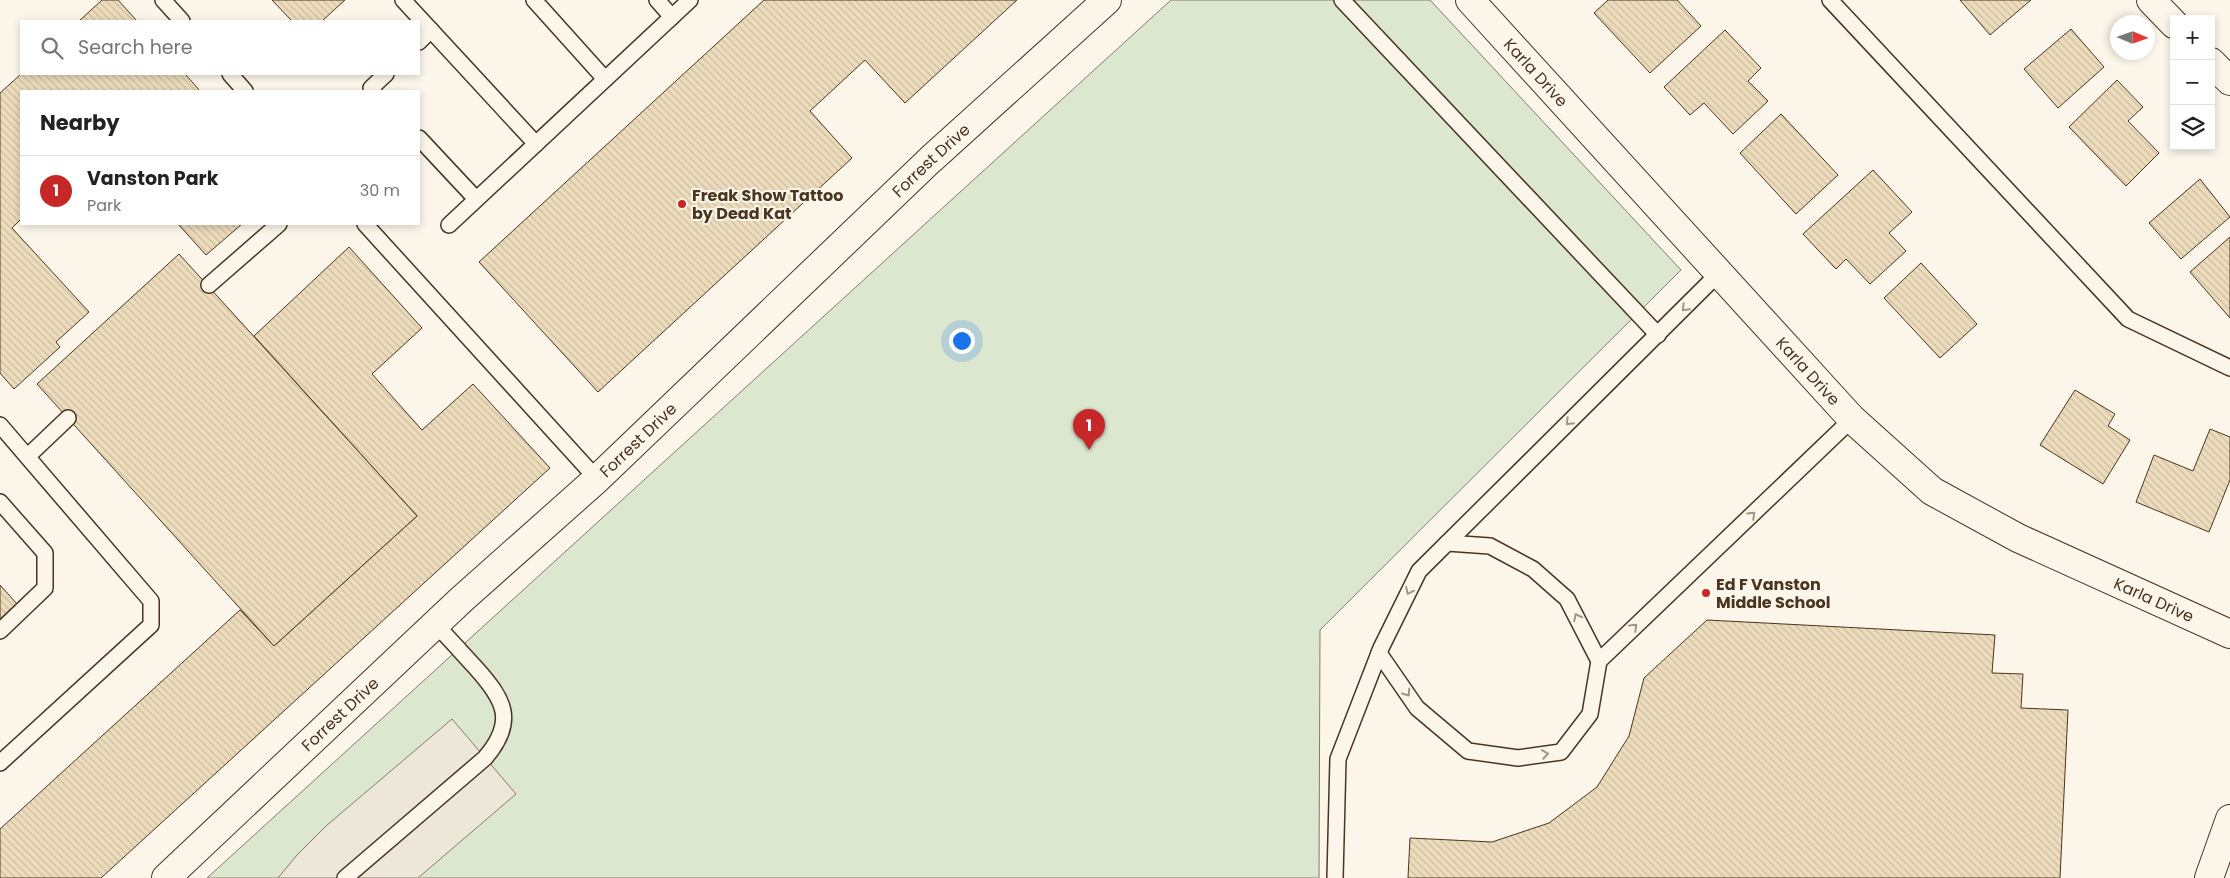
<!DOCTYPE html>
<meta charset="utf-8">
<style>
:root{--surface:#fff;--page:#f2f2f2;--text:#222;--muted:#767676;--line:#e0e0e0;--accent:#c62828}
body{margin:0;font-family:Poppins,sans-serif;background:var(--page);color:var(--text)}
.controls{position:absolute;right:15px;top:15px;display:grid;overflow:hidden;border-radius:0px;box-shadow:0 2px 8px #0003}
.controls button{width:45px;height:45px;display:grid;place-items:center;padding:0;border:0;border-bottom:1px solid var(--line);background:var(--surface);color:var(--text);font:25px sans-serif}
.compass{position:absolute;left:2110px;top:15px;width:45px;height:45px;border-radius:50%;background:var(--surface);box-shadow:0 2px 8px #0003;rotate:92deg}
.you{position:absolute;left:961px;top:340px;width:18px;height:18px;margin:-12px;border:4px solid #fff;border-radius:50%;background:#1a73e8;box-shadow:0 0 0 8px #1a73e833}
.badge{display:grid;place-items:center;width:32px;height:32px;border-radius:50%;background:var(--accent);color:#fff;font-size:16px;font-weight:700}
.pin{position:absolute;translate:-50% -41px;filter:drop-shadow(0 1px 2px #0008)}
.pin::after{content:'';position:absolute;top:26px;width:18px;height:15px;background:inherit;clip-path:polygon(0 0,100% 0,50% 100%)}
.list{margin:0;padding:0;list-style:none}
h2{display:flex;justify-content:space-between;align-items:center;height:65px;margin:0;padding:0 20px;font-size:21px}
h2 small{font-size:16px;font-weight:400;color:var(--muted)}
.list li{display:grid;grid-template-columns:32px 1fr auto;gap:15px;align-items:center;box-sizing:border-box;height:70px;padding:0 20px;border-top:1px solid var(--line)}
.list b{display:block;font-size:19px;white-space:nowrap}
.list p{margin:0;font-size:16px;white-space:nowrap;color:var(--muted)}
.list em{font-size:16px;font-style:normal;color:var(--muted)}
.icon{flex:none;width:28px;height:28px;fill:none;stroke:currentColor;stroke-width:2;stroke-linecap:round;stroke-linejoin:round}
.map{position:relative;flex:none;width:2230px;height:878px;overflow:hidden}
.search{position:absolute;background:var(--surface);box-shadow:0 2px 8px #0003;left:20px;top:20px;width:400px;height:55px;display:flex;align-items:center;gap:12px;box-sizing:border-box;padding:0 18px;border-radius:0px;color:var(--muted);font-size:19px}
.panel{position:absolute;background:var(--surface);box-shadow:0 2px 8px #0003;left:20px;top:90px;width:400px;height:135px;border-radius:0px}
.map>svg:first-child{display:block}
.green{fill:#dce7d0;stroke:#887966}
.parking{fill:#ede7d9;stroke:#887966}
.building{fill:url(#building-back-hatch);stroke:#4a3520}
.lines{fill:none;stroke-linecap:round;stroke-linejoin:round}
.lane-casing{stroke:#4a3520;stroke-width:18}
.street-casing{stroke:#4a3520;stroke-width:30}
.secondary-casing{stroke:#4a3520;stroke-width:30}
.lane{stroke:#fbf6e9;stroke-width:15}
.street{stroke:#fbf6e9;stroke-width:28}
.secondary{stroke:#fbf6e9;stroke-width:28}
.oneway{stroke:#a29684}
.poi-dot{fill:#c62828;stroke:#fbf6e9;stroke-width:2}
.labels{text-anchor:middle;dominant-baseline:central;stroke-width:4;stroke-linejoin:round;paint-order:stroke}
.street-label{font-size:16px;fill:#4a3520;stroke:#fbf6e9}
.poi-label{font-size:16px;font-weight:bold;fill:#4a3520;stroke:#fbf6e9;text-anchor:start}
</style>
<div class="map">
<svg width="2230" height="878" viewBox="0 0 2230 878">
<defs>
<pattern id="building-back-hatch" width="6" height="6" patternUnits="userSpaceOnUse" patternTransform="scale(1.25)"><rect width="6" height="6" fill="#ecdcbc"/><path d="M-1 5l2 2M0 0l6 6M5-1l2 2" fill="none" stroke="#ccbda1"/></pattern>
</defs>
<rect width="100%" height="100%" fill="#fbf6e9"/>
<path class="green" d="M1171,0H1430L1681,270L1320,630L1319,878H207Z"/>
<path class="parking" d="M452,719L516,794L418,878H278L297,855L326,826Z"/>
<g class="building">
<path d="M102,0H118L137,21H79Z"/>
<path d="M272,0H345L322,21H292Z"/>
<path d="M764,0H1017L905,103L865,60L810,111L852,158L598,392L479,262Z"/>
<path d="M1608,0H1677L1701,26L1650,73L1594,13Z"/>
<path d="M1960,0H2031L1990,35Z"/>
<path d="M2071,29L2104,67L2058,108L2024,69Z"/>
<path d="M1725,30L1761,68L1748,81L1768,101L1733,134L1704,103L1690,115L1664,87Z"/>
<path d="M21,74H185L200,91H21V219L12,228L89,312L56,342L60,347L14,389L0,373V93Z"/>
<path d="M2117,80L2143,107L2128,121L2159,153L2126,186L2069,127Z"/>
<path d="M1781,114L1838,175L1796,214L1740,153Z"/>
<path d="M1873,170L1912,212L1889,233L1906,251L1870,284L1846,259L1836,269L1803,234Z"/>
<path d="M2200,179L2230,217L2181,259L2149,223Z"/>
<path d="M178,224H242L206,255Z"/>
<path d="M2230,237V318L2190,272Z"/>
<path d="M349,247L422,328L372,374L422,430L473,384L550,468L101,878H0V829L240,610L274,646L417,516L254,336Z"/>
<path d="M179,254L417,516L274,646L37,384Z"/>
<path d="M1921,263L1977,324L1940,358L1884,298Z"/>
<path d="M2075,390L2115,414L2108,426L2130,440L2103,484L2040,445Z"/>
<path d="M2210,429L2230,437V480L2209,532L2136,502L2154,455L2193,471Z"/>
<path d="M0,585L17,604L0,620Z"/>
<path d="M1707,620L1995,635L1992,673L2023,674L2021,708L2068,710L2060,878H1408L1410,838L1492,842L1549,823L1597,787L1629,736L1644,678Z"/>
</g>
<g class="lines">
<g class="lane-casing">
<g id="lane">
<path d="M163,0L182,21"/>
<path d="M403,0L536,144"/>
<path d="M534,0L605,79"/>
<path d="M657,0L672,17"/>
<path d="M1342,0L1658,335"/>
<path d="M1830,0L2128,319L2230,368"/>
<path d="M419,42L431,30"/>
<path d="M230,74L245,91"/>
<path d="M374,91L371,88L386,74"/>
<path d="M419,138L476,199"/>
<path d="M365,224L597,479"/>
<path d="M449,225L690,0"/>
<path d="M209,285L279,224"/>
<path d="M0,425L151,601V625L0,763"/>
<path d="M28,456L68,418"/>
<path d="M0,502L45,553V588L0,631"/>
<path d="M1447,543L1490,546L1533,569L1567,599L1599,661"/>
<path d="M1379,653L1417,708L1468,751L1518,758L1561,752L1590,714L1599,661L1852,419"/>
<path d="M345,878L485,758C517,721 504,699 475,667C462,653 449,638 435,624"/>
<path d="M1335,878L1338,759L1381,648L1419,571L1719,273"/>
</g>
</g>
<g class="street-casing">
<g id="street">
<path d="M2151,0L2174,24"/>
<path d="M2211,62L2230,81"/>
<path id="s1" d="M166,878L462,599L597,479L930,160L1107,0"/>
<path d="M2209,878L2230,819"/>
</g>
</g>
<g class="secondary-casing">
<g id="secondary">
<path id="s2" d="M1470,0L1852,419L1932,491L2018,538L2230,634"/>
</g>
</g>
<use href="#lane" class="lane"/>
<use href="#street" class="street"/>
<use href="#secondary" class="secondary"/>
</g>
<defs><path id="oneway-chevron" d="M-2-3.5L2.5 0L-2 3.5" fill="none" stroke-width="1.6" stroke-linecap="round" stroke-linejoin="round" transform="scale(1.25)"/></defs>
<g class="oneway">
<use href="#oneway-chevron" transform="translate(1685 308) rotate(135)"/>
<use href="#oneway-chevron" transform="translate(1569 422) rotate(135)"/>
<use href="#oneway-chevron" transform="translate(1752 515) rotate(-44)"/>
<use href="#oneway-chevron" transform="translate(1409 591) rotate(116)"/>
<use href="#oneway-chevron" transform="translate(1577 617) rotate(-117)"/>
<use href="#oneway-chevron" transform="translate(1634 627) rotate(-44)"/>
<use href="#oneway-chevron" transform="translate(1407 693) rotate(55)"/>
<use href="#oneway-chevron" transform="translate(1545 754) rotate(-9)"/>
</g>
<g class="poi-dot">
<circle cx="682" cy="204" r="5"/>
<circle cx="1706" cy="593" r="5"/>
</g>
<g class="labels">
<g class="street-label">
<text stroke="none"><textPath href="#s2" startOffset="98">Karla Drive</textPath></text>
<text stroke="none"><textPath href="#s1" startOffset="1049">Forrest Drive</textPath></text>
<text stroke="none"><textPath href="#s2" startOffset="502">Karla Drive</textPath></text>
<text stroke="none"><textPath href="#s1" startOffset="644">Forrest Drive</textPath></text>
<text stroke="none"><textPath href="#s2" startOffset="922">Karla Drive</textPath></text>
<text stroke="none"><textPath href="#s1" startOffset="239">Forrest Drive</textPath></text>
</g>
<g class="poi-label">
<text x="692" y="195">Freak Show Tattoo<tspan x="692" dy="18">by Dead Kat</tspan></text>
<text x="1716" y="584">Ed F Vanston<tspan x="1716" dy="18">Middle School</tspan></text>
</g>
</g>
</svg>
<div class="controls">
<button>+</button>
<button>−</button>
<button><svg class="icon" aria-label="layers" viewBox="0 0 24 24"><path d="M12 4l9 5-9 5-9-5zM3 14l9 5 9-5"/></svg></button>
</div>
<svg class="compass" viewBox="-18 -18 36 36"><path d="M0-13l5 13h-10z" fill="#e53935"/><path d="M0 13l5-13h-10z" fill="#767676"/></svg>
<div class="you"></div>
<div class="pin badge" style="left:1089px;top:450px">1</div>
<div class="search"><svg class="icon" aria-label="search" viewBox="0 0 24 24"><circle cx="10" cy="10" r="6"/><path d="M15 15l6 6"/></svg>Search here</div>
<section class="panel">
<h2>Nearby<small></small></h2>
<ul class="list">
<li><span class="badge">1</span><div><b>Vanston Park</b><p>Park</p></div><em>30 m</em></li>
</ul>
</section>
</div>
